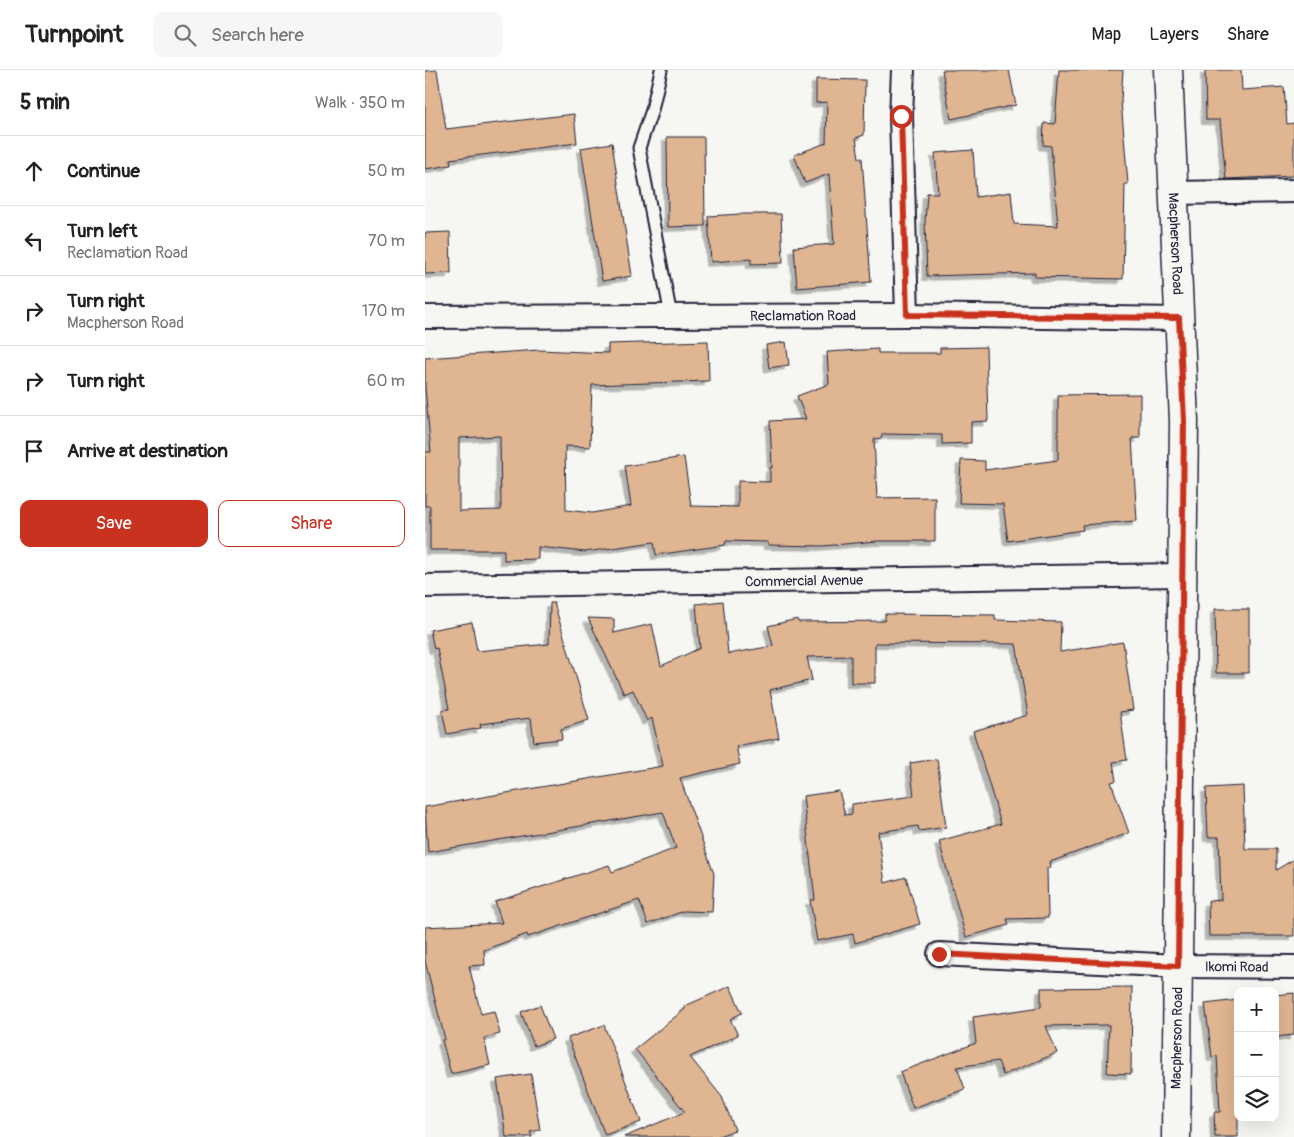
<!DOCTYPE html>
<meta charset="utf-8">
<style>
:root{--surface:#fff;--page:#f6f6f6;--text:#222;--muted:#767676;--line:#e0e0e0;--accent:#c8321e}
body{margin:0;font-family:Pangolin,sans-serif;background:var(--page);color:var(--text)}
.controls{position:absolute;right:15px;bottom:15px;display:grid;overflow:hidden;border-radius:10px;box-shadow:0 5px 20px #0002}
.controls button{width:45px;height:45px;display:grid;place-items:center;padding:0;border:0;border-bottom:1px solid var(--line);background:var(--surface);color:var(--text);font:25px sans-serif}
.stop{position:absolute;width:15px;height:15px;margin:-11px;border:4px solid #c8321e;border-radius:50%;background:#fff}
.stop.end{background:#c8321e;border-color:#fff;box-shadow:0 1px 5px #0008}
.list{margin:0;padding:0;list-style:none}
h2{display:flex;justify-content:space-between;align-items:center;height:65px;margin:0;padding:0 20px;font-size:21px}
h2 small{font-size:16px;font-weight:400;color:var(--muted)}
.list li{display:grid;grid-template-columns:32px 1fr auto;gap:15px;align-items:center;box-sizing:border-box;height:70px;padding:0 20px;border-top:1px solid var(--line)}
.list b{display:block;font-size:19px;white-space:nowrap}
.list p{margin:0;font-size:16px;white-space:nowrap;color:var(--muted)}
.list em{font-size:16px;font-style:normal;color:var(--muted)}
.actions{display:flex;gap:10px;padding:15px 20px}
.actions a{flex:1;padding:11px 0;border:1px solid var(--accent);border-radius:10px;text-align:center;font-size:18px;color:var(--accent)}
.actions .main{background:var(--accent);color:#fff}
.icon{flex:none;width:28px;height:28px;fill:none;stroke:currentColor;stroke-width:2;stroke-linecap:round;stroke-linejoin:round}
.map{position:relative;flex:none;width:869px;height:1067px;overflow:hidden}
header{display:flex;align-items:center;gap:30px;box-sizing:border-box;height:70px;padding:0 25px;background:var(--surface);border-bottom:1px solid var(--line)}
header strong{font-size:24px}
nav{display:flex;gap:28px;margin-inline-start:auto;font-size:18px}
.search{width:350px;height:45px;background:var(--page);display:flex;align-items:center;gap:12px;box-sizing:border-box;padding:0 18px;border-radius:10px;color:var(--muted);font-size:19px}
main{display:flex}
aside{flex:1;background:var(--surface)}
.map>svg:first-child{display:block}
.building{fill:#e0b591;stroke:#22223b;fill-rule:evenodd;filter:url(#shadow)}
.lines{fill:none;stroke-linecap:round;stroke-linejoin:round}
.service-casing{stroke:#22223b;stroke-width:15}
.minor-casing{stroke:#22223b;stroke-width:26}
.tertiary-casing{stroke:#22223b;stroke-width:31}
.service{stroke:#f6f6f2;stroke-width:11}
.minor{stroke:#f6f6f2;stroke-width:22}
.tertiary{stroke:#f6f6f2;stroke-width:28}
.route{stroke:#c8321e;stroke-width:6}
.labels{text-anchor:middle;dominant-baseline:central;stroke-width:5;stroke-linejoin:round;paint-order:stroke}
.street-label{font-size:14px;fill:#22223b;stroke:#f6f6f2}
</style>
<header>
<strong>Turnpoint</strong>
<div class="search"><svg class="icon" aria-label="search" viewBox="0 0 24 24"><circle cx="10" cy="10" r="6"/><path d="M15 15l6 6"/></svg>Search here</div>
<nav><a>Map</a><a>Layers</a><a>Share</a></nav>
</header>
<main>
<aside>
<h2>5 min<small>Walk · 350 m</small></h2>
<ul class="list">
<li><svg class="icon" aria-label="ahead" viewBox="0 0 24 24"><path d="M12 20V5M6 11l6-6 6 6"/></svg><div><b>Continue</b></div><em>50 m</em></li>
<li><svg class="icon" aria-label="left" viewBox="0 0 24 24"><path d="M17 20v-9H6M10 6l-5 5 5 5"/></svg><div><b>Turn left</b><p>Reclamation Road</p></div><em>70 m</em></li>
<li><svg class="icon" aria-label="right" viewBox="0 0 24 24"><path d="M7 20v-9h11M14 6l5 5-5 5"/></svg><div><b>Turn right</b><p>Macpherson Road</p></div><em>170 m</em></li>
<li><svg class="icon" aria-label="right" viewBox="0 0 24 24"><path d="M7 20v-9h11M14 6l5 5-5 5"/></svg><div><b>Turn right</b></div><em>60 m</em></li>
<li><svg class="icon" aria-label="arrive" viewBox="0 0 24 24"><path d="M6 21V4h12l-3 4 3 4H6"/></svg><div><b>Arrive at destination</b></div></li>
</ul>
<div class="actions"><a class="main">Save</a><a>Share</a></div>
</aside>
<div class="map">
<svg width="869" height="1067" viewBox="0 0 869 1067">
<defs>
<filter id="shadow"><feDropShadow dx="-4.5" dy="4.5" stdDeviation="0" flood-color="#0004"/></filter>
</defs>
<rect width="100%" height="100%" fill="#f6f6f2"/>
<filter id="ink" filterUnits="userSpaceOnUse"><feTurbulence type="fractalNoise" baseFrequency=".02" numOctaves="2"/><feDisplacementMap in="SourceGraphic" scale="10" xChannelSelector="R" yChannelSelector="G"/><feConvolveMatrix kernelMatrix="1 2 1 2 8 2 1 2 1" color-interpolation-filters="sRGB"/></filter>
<g filter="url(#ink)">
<g class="building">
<path d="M12,0L21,59L149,44L152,73L25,89L26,95L0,99V1Z"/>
<path d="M517,0H584L591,35L526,49Z"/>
<path d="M634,0H698L696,31L703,114H700L698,209L610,207V203L502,206L500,152L502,123H513L510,83L548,80L551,127L586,122L589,154L633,156L626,76L618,75L619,53L630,54Z"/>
<path d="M780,0H816L817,20L859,17L862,54L869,53V106L801,109L795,50H781Z"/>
<path d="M391,9L440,10L439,65L431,68L434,88H437L446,212L372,218L369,177L409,174L404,104L380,113L369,85L401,73L402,32L391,33Z"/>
<path d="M242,67H279L280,156L243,157Z"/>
<path d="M187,73L207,206L177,211L156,78Z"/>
<path d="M316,144H356L358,193L326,194V189L286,192L283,146Z"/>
<path d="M25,162L26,203L0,204V163Z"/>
<path d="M283,271L284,311L167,315L165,377L140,376L141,440L167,443L206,436L200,396L259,387L266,436L313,437V411L345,412V398H347L345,351L381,349L372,326L404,314L402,282L453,279V283H515V278L561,277L563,351L546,352V373L517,374V365L457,364V368L449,369L452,428L510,427V471H452L398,476L343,475V472L301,471L300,475L231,485L229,472L160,482L113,477V489L79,490V480H5V436H0V382H6L0,317V288L114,280L183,283V274ZM75,366L76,440L34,441V368Z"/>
<path d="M361,272L364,295L344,298L341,275Z"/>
<path d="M715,324V368H707L712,451L657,455L658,460L583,471L578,434L534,433L536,390L560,391V400L633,390V325Z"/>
<path d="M298,531L303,584L348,576L343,556L372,549L373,552L460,551V544L570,545V550L636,552L635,582L698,572L708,640L695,642L702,690L688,692L691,711L686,712L704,763L625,792L626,798H622L623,848L582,849L584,855L541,867L514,771L576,754L548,661L603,645L591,574L450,573V613H426V586L382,587L387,610L345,620L354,668L311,676L315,694L255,708L289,804L287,842L259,841L223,854L214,830L103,867L102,864L59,880L60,895L44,896L56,944L69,941L75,964L59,968L65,995L26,1004L17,970L20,969L0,891V857L77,853L70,832L184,795L187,802L251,778L238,742L3,782L0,737L238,696L227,648L222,651L208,620L199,624L163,548L189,549V563L227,554L236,596L275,578L271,534Z"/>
<path d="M125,533H129L164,650L136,659L137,669L109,672L106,648L55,654L56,658L22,664L17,640L24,639L12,578L9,579L5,560L47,552L52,581L124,574Z"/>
<path d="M790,539H824V603H791Z"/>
<path d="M512,689L521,757L494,761L493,756L453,762L460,813L481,807L495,854L430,873L428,864L392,871L385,830H390L378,726L414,721L420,745L427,744V734L489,726L485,693Z"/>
<path d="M818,716L820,779H851V800L869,789V866H784L783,831L796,830L794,767H783L781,718Z"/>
<path d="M305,916L317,943L305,949L313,965L265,987L297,1027L310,1060L291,1067H199L260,1042L210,979L260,939V936Z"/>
<path d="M707,917L706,1004L682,1003L684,955L621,956L632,983L578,1005L573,991L532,997L540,1019L488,1038L475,1002L551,973L548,947L616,937V918Z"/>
<path d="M869,923V965L850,967V925Z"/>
<path d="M813,930V1067H790L789,1042H795L792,986L787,987L780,934Z"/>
<path d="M115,935L128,969L109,976L96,942Z"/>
<path d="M179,955L216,1052L180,1065L143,968Z"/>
<path d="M106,1004L115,1060L105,1062L107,1067H81L72,1009Z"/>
</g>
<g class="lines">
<g class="service-casing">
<path id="service" d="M236,0L227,40L214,78L246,246"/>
</g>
<g class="minor-casing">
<g id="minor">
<path d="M478,0L476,46L482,245"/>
<path d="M748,123L869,121"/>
<path id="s1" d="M0,247L482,245L754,249"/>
<path id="s2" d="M0,516L757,505"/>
<path id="s3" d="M514,884L753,896L869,897"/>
</g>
</g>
<g class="tertiary-casing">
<g id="tertiary">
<path id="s4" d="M743,0L759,351L751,1067"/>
</g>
</g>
<use href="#service" class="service"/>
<use href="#minor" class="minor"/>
<use href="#tertiary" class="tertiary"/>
</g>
</g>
<g class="lines" filter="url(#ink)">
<path class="route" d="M476,46L482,245L754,248L759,351L753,896L514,884"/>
</g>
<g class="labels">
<g class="street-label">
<text stroke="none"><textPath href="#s4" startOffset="174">Macpherson Road</textPath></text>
<text stroke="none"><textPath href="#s1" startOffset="378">Reclamation Road</textPath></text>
<text stroke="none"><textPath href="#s2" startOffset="379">Commercial Avenue</textPath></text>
<text stroke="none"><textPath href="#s3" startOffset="298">Ikomi Road</textPath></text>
<text transform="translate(752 968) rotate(-89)">Macpherson Road</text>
</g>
</g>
</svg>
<div class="controls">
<button>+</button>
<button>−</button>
<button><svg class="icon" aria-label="layers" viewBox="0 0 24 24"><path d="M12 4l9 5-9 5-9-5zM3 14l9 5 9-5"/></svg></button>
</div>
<div class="stop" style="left:476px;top:46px"></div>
<div class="stop end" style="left:514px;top:884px"></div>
</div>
</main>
